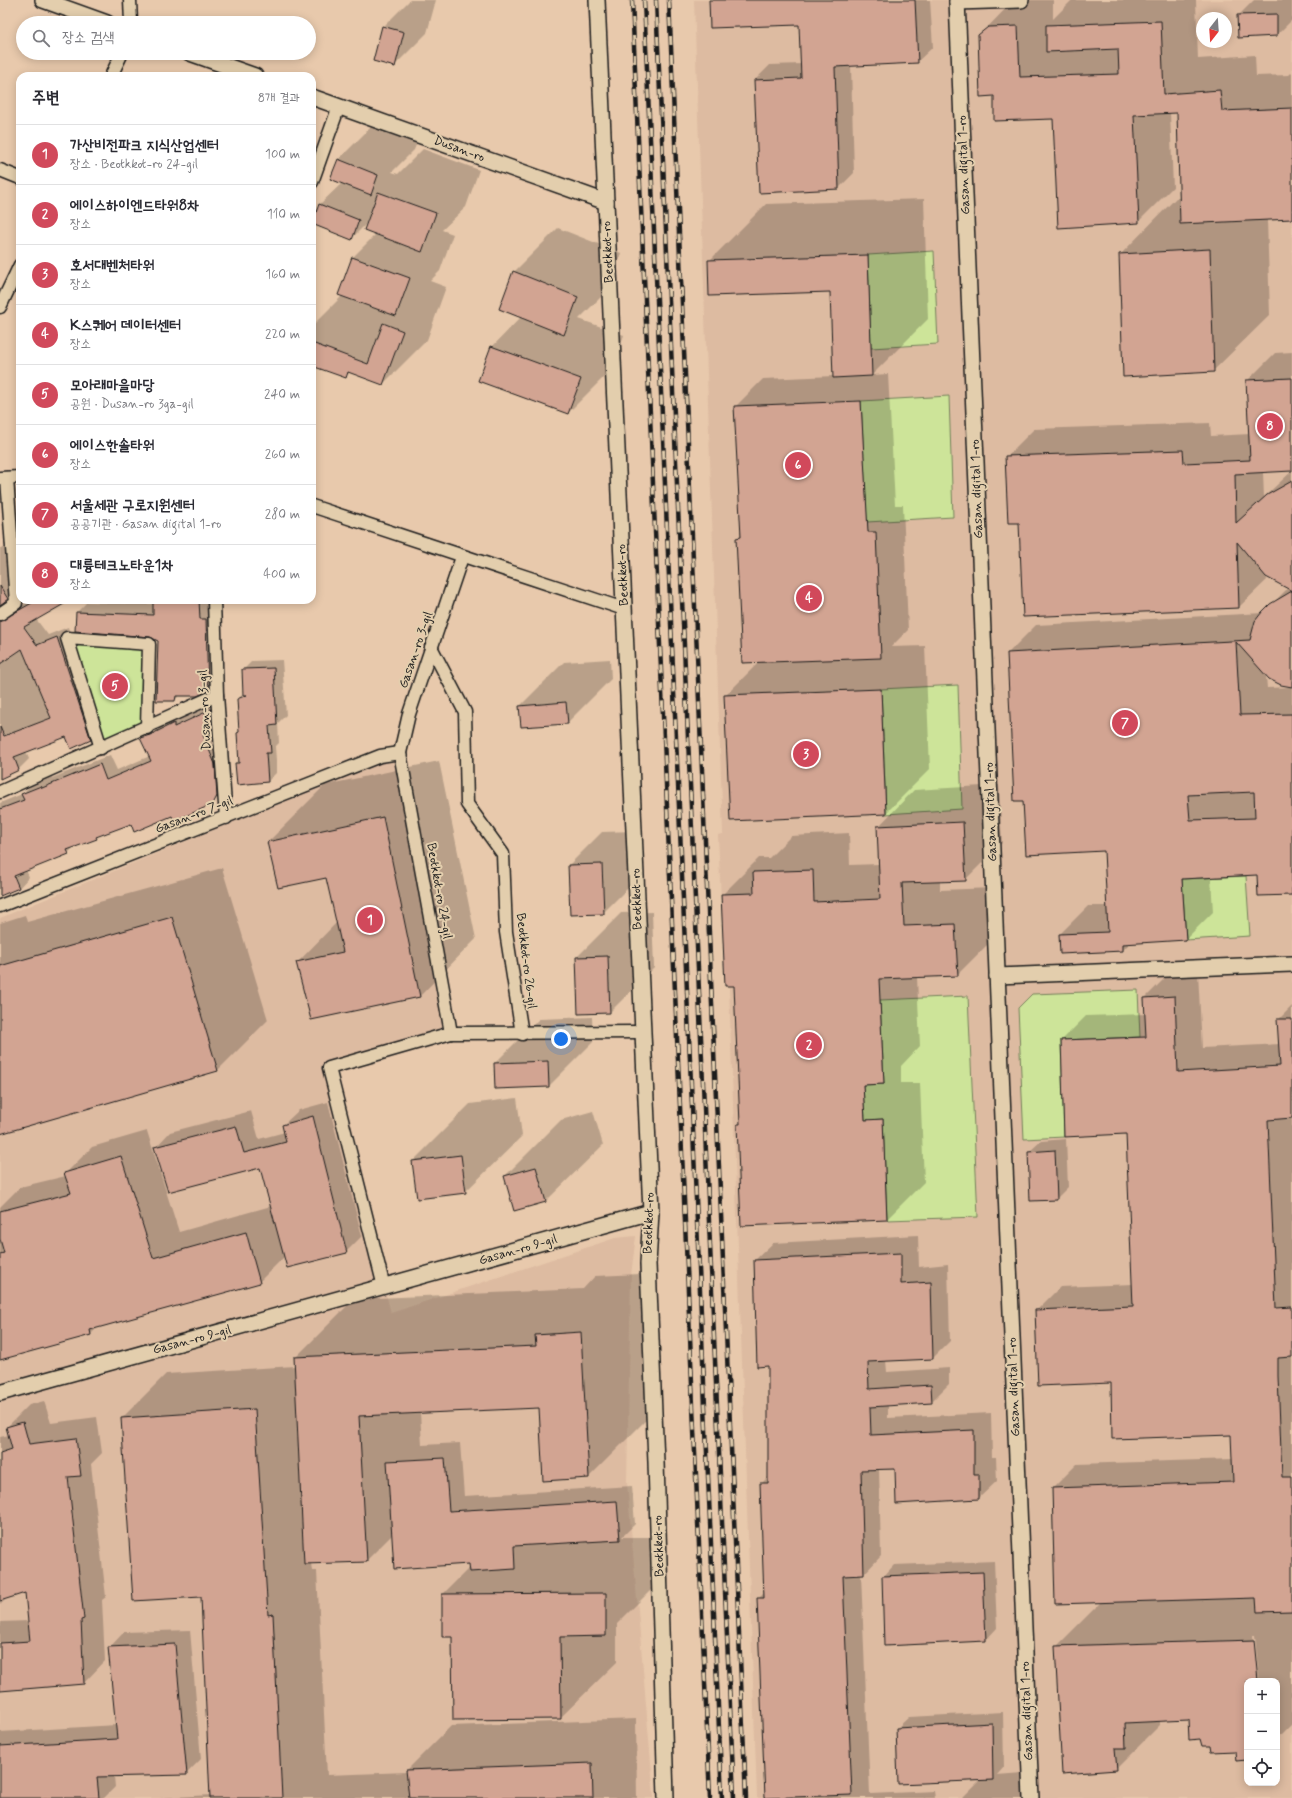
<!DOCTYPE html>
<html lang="ko">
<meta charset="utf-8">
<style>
:root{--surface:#fff;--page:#f2f2f3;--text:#2b2b33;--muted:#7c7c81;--line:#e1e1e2;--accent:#d1495b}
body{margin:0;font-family:Mynerve,"Poor Story",sans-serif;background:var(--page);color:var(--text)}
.controls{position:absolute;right:12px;bottom:12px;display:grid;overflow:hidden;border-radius:8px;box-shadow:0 2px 10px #0003}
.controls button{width:36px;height:36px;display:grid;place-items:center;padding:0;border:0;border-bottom:1px solid var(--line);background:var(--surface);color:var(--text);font:20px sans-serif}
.compass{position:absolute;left:1196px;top:12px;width:36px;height:36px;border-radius:50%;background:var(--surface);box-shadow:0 2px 10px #0003;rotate:197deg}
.you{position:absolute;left:561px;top:1039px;width:14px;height:14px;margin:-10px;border:3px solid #fff;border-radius:50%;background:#1a73e8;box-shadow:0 0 0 6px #1a73e833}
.badge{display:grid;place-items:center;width:26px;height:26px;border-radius:50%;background:var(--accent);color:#fff;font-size:13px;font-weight:700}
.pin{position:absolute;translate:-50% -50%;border:2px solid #fff;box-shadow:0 1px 4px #0006}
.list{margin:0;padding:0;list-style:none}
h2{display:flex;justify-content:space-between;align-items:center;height:52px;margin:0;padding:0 16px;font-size:17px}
h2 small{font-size:13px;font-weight:400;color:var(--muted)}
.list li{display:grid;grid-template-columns:26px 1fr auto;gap:12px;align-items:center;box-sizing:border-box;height:60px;padding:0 16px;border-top:1px solid var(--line)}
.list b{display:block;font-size:15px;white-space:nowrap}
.list p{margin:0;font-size:13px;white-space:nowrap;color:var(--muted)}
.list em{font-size:13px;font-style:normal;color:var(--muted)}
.icon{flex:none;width:22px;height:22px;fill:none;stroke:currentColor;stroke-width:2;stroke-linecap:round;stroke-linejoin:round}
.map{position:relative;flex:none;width:1292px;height:1798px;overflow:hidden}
.search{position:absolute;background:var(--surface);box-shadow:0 2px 10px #0003;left:16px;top:16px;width:300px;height:44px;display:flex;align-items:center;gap:10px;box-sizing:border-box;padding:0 14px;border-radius:22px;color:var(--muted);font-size:15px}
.panel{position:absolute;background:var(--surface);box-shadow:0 2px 10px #0003;left:16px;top:72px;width:300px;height:532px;border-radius:12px}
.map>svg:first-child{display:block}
.built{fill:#ddbba1;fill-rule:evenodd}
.green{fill:#cde499;stroke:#74805a}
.shadow{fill:#0003}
.building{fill:#d2a492;stroke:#1c1c1c;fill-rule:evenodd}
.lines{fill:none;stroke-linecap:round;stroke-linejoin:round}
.minor-casing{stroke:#1c1c1c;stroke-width:15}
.tertiary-casing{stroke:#1c1c1c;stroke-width:18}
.minor{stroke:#e3cead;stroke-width:12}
.tertiary{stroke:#e3cead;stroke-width:15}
.rail-casing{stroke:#1c1c1c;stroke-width:4.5}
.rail{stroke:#e3cead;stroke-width:3;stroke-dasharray:9;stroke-linecap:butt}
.labels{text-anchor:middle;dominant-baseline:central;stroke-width:4;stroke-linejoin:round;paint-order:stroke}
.street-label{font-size:13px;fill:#1c1c1c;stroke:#e3cead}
</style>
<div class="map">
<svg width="1292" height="1798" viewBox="0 0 1292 1798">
<rect width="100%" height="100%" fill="#e8c9ac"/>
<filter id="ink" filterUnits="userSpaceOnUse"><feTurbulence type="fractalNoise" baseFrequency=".025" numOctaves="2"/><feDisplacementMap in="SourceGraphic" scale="8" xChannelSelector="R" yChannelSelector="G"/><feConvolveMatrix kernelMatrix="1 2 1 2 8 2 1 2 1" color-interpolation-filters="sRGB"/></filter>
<g filter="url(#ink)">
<g class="built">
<path d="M694,0H1292V1798H757L729,986H725L718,835L723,834ZM1202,18H1226V42H1202ZM1247,1681H1277V1783H1247Z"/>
<path d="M400,753L451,1033L329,1068L391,1313L615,1238L636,1236L631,1275L627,1482L654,1798H0V918Z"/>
</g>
<g class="green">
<path d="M934,251L938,344L871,348L868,255Z"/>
<path d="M949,396L953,517L867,522L861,401Z"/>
<path d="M67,638L149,644L147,728L101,748Z"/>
<path d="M958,685L962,809L886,814L881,689Z"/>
<path d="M1246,876L1250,936L1186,940L1182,879Z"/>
<path d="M1138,990L1140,1037L1061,1040L1064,1137L1024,1139L1018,1008L1032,994Z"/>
<path d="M968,996L978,1217L887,1220L883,1119L865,1120L863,1085L884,1084L880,1000Z"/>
</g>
<g class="shadow">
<path d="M410,0H436L427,33L394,66L383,27Z"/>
<path d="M710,0H930L933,47L917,62L851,65L854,173L839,188L760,192L755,80L770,65L802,64L800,24Z"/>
<path d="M1014,0H1053V19L1072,0H1196L1198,59L1255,55L1256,76L1289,75L1292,72V218L1267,219L1270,315L1213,371L1120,255L1176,198H1181L1178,112H1170L1173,187L1138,222L1054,118L995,95L979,36Z"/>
<path d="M1254,0H1292V20L1277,35L1238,16Z"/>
<path d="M382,116L422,131L414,150L392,172L398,174L423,149L479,170L466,207L442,230L453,234L440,271L430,281L446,287L427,340L383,384L350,372L345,377L312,365V326L343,295L339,294L353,257L376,234L368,222L351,239L312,223L319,205L342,183L338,160Z"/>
<path d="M924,199L928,319L872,375L888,374L895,505H903L908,630L891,647L925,646L930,769L886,813L731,820L726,695L760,661L737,538L741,534L736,406L763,379L834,376L831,290L709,261L766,204Z"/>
<path d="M558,228L621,253L608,290L579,319L624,335L612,369L568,413L492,347L521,317L514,272Z"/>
<path d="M1292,352V470L1263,472L1264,497L1292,471V686L1266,676L1267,688L1292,687V894L1258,874L1211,877L1213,912L1186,939L1130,943L1123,950L1061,953L1060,934L1088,906H1108L1105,850L1024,800L1008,653L1036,625L1263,613L1288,588L1266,576L1267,580L1239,607L1020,522L1006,457L1034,429L1210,423L1211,436L1250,434L1247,381L1275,353Z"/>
<path d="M9,546L18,588L3,604L7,611L16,610L30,600H66L36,619L48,635L68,627L101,729L90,740L67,736L26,752L29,759L19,769L0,777V548Z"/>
<path d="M154,600H209L218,679L208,690L180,695L175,700L159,640L150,636L76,630L77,612L87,602L154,604Z"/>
<path d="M610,659L611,679L567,723L520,706L564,662Z"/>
<path d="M282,660L286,715L278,723L279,743L275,747L277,772L268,781L238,784L236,763L239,760L238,733L240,731L238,699L244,693L243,670L252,661Z"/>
<path d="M216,703L223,792L212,803L172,814L131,822L99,835L96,838L75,846L68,853L26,870L29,877L19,888L0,895V803L22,794L33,783L52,777V778L110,755L117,770L150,756L141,738L152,727L184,714V717Z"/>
<path d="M439,761L476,939L420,996L297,963L337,922L327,876L268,842L325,785Z"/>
<path d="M999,785L1002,843L965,880L940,881V890L992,888L994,938L957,975L917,977L920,1046L901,1066V1083H920L924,1182L887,1219L742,1224L738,1125L741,1122L735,985L722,895L759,858H769L791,836L849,833L850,865L879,864L878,827L914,790Z"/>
<path d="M635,831L636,880L603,913L569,865L602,832Z"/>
<path d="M222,868L268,1020L218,1070L0,1133V923L25,915L27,922Z"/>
<path d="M652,912L654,968L610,1012L579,1013L577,957L621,913Z"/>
<path d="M1198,972L1202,1048L1280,1044L1278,1020L1292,1006V1724L1277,1739V1681H1259L1255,1635H1253L1257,1681H1247V1759L1236,1750L1211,1745L1201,1738L1189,1719L1160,1720V1725L1116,1769L1056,1647L1101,1602L1056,1603L1053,1488L1077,1464L1233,1459L1232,1434L1112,1382L1036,1311L1060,1287L1133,1284L1127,1133L1062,1040L1086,1016L1146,1014L1145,998L1169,974Z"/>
<path d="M592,1017L593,1042L549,1086L495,1063L539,1019Z"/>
<path d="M517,1098L522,1136L465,1192L413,1161L470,1104Z"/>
<path d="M328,1102L362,1236L346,1252L285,1256L259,1282L98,1327L91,1334L0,1359V1207L20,1187L66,1176V1173L92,1147L147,1131L179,1232L271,1206L261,1167L155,1148L170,1132L251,1111L259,1139L285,1132L283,1125L299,1110Z"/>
<path d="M593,1111L603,1145L546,1201L514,1210L505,1176L561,1120Z"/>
<path d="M1066,1139L1068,1187L1056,1199L1029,1152L1041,1141Z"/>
<path d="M918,1235L919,1267L948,1264L950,1341L933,1358L886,1360L887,1372L949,1368V1384L931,1402L888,1405V1418L991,1413L992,1457H996L997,1481L979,1498L897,1503L896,1468H879L881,1556L864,1574H861L870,1794L934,1791L935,1798H769L758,1599L765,1592L761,1484L769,1476V1365L755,1260L773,1243Z"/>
<path d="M640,1274L647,1419L589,1477L540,1407L420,1412L422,1445L460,1443L464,1496L632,1486L635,1524L622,1537H662V1579L617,1624V1662L560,1718L453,1636L443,1594L470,1567V1563L393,1534L366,1561L311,1563L312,1571H317L327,1775L407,1772V1770L451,1726L636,1719L637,1798H159L211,1795L202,1595L122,1418L166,1374L295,1366V1358L354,1299L583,1289L595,1276Z"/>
<path d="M44,1401L51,1423L97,1417L102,1453L91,1464L106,1597L102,1600L105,1661L84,1683L0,1690V1622L29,1621L26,1592L8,1597L0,1605V1437L9,1435L7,1427L29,1405Z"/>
<path d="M994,1561L997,1628L986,1640L883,1577L894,1565Z"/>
<path d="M190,1630L201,1759L186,1774L114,1776L115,1787L104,1798H0V1732L116,1725L109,1648L124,1632Z"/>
<path d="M1003,1712L1004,1767L997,1775L1022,1773L1023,1798H963L982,1779L897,1728L909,1717Z"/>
</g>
<g class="building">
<path d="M709,0H915L918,63L835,67L839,189L759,193L754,80L801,78L799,25L710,28Z"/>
<path d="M1277,14V36L1238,38L1237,15Z"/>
<path d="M1161,21L1164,94L1220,90L1222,111L1292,108V219L1180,224L1177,113L1134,115L1139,223L1058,228L1053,119L994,121V96L980,97L978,35L988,27L1018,26L1020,77L1119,74L1118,49L1046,52V25Z"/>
<path d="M382,26L404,32L395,67L373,61Z"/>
<path d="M338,159L378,175L371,195L330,179Z"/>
<path d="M378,192L436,213L422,252L364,230Z"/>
<path d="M319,204L359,220L352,240L312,224Z"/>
<path d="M1210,249L1214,372L1123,377L1119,254Z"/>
<path d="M868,255L872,376L833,378L830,292L709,296L708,260Z"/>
<path d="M352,257L410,278L396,316L338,295Z"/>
<path d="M513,271L578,297L564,335L499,309Z"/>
<path d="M383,323L403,331L383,385L348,372L346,378L312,366V343L368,364Z"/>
<path d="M491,346L581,379L568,414L478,381Z"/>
<path d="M1292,378V471L1235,474L1236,523L1267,495L1292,481V591L1266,577L1237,542L1239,608L1023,617L1019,523H1008L1005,456L1183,450L1184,463L1250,460L1246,380Z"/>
<path d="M861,401L868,532H876L881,658L742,663L736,538L741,537L734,406Z"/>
<path d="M0,586L8,599L0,605Z"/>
<path d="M1292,591V687L1281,685L1269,679L1236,642L1240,715L1292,714V895L1258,896L1257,875L1182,879L1186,940L1123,944V951L1060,954L1059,934L1108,932L1104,851L1026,855L1023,801H1014L1007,653L1250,640L1255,621L1262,612L1270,604ZM1254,792L1255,818L1190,820L1188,795Z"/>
<path d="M37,600H71L24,627L37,645L57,637L91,740L71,749L66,737L14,757L19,770L0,779V727L4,736L51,718L22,649L0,664V621Z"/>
<path d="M153,600H199L200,619H206L208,691L197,696H176L175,701H156L158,641L150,637L75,631L76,612L153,615Z"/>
<path d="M274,668L277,725L269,726L271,753H266L268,782L237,785L235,763H239L237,733L239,732L237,699L247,695H243L242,669Z"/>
<path d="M881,689L886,814L730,821L724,695Z"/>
<path d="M566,702L568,724L521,727L519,706Z"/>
<path d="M206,712L207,733L203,735L215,764L217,796L213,804L174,821L172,816L134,832L131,824L96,837L97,839L67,850L69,854L14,876L19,888L0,896V809L24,800L21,794L41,786L42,788L100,764L106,780L151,761L140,738L150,735L174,723V727Z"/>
<path d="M383,817L420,997L311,1020L296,962L343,952L326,878L278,888L267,842Z"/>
<path d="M963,822L966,881L902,883L904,926L955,924L958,976L879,979L884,1084L863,1085L865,1120L883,1119L887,1220L741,1226L737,1124H740L734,986H725L721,894L754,893L753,872L813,870L814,902L880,899L877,826Z"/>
<path d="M602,864L604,914L570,915L568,865Z"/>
<path d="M172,917L218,1071L0,1134V966Z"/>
<path d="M608,956L610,1013L578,1014L576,957Z"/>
<path d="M1175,996L1178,1072L1280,1066L1277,1019H1292V1118L1268,1120L1276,1308L1292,1307V1357L1278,1358V1376L1282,1477H1292V1611L1257,1612L1256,1598L1055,1604L1052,1488L1233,1482L1231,1435L1112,1439L1111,1383L1038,1386L1035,1310L1133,1306L1126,1134L1064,1137L1061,1040L1146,1037L1144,998Z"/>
<path d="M548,1061L549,1087L495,1089L494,1063Z"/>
<path d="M313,1116L347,1253L287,1268L260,1168L168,1192L154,1147L236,1126L244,1153L286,1142L282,1125Z"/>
<path d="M1055,1150L1057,1200L1030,1201L1028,1152Z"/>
<path d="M461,1155L466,1193L417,1199L412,1161Z"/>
<path d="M121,1156L153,1258L246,1232L260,1283L90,1330L91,1335L0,1360V1254L4,1253L0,1239V1211L71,1193L64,1173Z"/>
<path d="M536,1167L546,1202L514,1211L504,1176Z"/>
<path d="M901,1253V1284L931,1282L933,1359L868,1362L869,1389L931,1385L932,1403L870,1407L871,1435L974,1430V1474H979V1499L896,1504L895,1469L861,1470L864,1575L843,1576L852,1795L765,1798L757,1598H764L760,1483H768V1366L757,1367L754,1260Z"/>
<path d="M581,1332L589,1478L543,1481L539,1408L359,1416L367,1562L304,1564L294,1357L536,1346L535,1335Z"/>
<path d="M255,1409L268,1615L273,1614L282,1798H210L201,1597L133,1601L121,1418Z"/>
<path d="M23,1422L29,1444L76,1438L81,1476L68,1477L84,1619L81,1620L84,1684L0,1691V1643L30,1641L25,1593L0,1601V1453L12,1449L6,1427Z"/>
<path d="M445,1458L449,1511L617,1501L620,1540L514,1546L515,1569L470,1572L469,1564L394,1569L387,1461Z"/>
<path d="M983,1572L986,1641L884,1646L882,1576Z"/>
<path d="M606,1593V1636L560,1637L561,1719L453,1720L452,1637H442V1594Z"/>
<path d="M1254,1640L1258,1681H1247V1760L1236,1761L1235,1751L1211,1752L1210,1746H1202L1200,1739L1189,1740L1188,1720L1125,1723L1126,1748H1115L1117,1770L1062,1774L1055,1646Z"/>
<path d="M175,1644L187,1775L97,1777L99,1798H0V1746L117,1739L108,1647Z"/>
<path d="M992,1723L993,1780L898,1784L896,1728Z"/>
<path d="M592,1763L593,1798H409L406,1770Z"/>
</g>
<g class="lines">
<g class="minor-casing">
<g id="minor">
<path d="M130,0L131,23"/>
<path d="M111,76L122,53"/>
<path d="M0,170L20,178"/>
<path d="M312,182L339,106"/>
<path d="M0,307L20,265"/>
<path d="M0,478L20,477"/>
<path d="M312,506L624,609"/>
<path d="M214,600L217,695L226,818"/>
<path d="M0,614L16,603L7,478"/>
<path d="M431,647L465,712L467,804L503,854L506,932L522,1034"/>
<path d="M101,748L67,638L149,644L147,728"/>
<path d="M0,792L217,695"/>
<path d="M0,906L380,756L400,753"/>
<path d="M451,1033L400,753L409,714L462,557"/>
<path d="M384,1287L329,1068L451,1033L642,1032"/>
</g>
</g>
<g class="tertiary-casing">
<g id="tertiary">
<path d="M43,0L107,23"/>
<path d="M597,0L651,1212L648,1264L656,1462L666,1798"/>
<path d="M957,0L1031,1798"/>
<path d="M957,2L1021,0"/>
<path d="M190,53L255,76"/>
<path d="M312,97L606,202"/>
<path d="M997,976L1292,964"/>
<path d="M0,1393L651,1212"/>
</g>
</g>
<use href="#minor" class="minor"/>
<use href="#tertiary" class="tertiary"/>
<g class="rail-casing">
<g id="rail">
<path d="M632,0L710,1798"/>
<path d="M644,0L722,1798"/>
<path d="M656,0L734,1798"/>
<path d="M669,0L746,1798"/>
</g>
</g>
<use href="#rail" class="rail"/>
</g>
</g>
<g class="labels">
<g class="street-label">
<text transform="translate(459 149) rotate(20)">Dusan-ro</text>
<text transform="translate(964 165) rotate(-92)">Gasan digital 1-ro</text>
<text transform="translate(608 252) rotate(-93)">Beotkkot-ro</text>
<text transform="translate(977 489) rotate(-92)">Gasan digital 1-ro</text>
<text transform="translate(623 575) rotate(-93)">Beotkkot-ro</text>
<text transform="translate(416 650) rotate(-71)">Gasan-ro 3-gil</text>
<text transform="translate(205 710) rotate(-93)">Dusan-ro 3-gil</text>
<text transform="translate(991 812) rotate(-92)">Gasan digital 1-ro</text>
<text transform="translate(194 815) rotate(-21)">Gasan-ro 7-gil</text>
<text transform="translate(439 891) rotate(80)">Beotkkot-ro 24-gil</text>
<text transform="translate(637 899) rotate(-92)">Beotkkot-ro</text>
<text transform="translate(526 961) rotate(83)">Beotkkot-ro 26-gil</text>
<text transform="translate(649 1223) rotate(-88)">Beotkkot-ro</text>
<text transform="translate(518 1250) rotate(-16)">Gasan-ro 9-gil</text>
<text transform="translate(192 1340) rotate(-15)">Gasan-ro 9-gil</text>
<text transform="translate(1014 1387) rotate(-92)">Gasan digital 1-ro</text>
<text transform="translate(659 1546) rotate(-92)">Beotkkot-ro</text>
<text transform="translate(1027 1711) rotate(-92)">Gasan digital 1-ro</text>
</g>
</g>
</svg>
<div class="controls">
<button>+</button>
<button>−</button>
<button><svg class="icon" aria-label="locate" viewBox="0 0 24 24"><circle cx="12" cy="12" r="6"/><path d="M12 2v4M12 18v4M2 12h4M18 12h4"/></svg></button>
</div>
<svg class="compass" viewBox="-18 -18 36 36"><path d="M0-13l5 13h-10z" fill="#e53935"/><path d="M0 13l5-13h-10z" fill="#7c7c81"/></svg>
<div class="you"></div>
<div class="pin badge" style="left:370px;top:920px">1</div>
<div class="pin badge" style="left:809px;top:1045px">2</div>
<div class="pin badge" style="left:806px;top:754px">3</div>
<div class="pin badge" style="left:809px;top:598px">4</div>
<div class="pin badge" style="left:115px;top:686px">5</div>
<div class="pin badge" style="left:798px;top:465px">6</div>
<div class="pin badge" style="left:1125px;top:723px">7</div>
<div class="pin badge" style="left:1270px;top:426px">8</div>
<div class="search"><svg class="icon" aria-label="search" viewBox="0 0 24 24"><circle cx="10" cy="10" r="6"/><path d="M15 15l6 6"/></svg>장소 검색</div>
<section class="panel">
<h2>주변<small>8개 결과</small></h2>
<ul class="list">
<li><span class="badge">1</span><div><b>가산비전파크 지식산업센터</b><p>장소 · Beotkkot-ro 24-gil</p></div><em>100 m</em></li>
<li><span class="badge">2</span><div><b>에이스하이엔드타워8차</b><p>장소</p></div><em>110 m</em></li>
<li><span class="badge">3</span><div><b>호서대벤처타워</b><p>장소</p></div><em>160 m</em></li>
<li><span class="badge">4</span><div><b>K스퀘어 데이터센터</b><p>장소</p></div><em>220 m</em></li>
<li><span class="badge">5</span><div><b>모아래마을마당</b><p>공원 · Dusan-ro 3ga-gil</p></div><em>240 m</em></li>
<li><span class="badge">6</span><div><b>에이스한솔타워</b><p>장소</p></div><em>260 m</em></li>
<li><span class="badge">7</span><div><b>서울세관 구로지원센터</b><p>공공기관 · Gasan digital 1-ro</p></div><em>280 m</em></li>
<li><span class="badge">8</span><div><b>대륭테크노타운1차</b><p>장소</p></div><em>400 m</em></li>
</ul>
</section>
</div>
